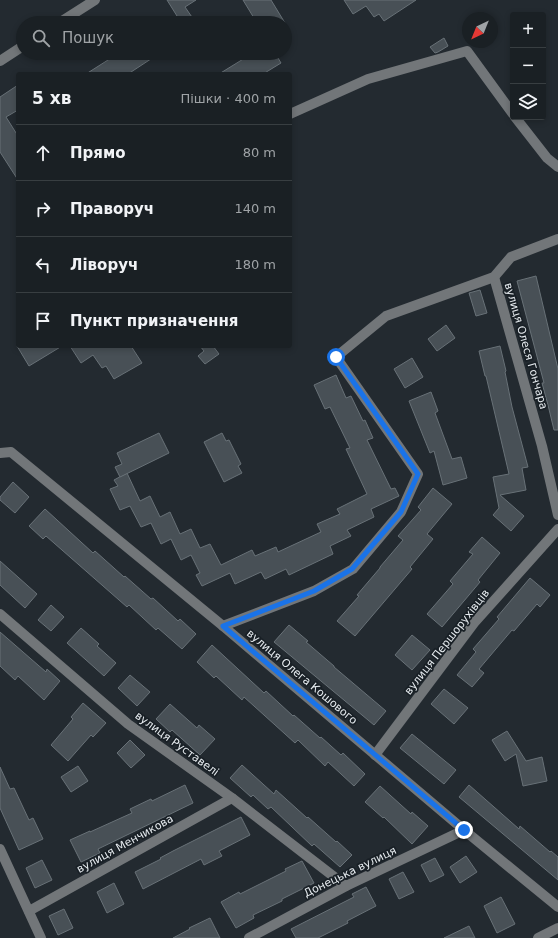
<!DOCTYPE html>
<html lang="uk">
<meta charset="utf-8">
<style>
:root{--surface:#1a2024;--page:#23282c;--text:#f1f3f6;--muted:#9fa3a6;--line:#383e41}
body{margin:0;font-family:"DejaVu Sans",sans-serif;background:var(--page);color:var(--text)}
.controls{position:absolute;right:12px;top:12px;display:grid;overflow:hidden;border-radius:4px;box-shadow:0 2px 6px #0003}
.controls button{width:36px;height:36px;display:grid;place-items:center;padding:0;border:0;border-bottom:1px solid var(--line);background:var(--surface);color:var(--text);font:20px sans-serif}
.compass{position:absolute;left:462px;top:12px;width:36px;height:36px;border-radius:50%;background:var(--surface);box-shadow:0 2px 6px #0003;rotate:223deg}
.stop{position:absolute;width:12px;height:12px;margin:-9px;border:3px solid #1a73e8;border-radius:50%;background:#fff}
.stop.end{background:#1a73e8;border-color:#fff;box-shadow:0 1px 4px #0008}
.list{margin:0;padding:0;list-style:none}
h2{display:flex;justify-content:space-between;align-items:center;height:52px;margin:0;padding:0 16px;font-size:17px}
h2 small{font-size:13px;font-weight:400;color:var(--muted)}
.list li{display:grid;grid-template-columns:26px 1fr auto;gap:12px;align-items:center;box-sizing:border-box;height:56px;padding:0 16px;border-top:1px solid var(--line)}
.list b{display:block;font-size:15px;white-space:nowrap}
.list em{font-size:13px;font-style:normal;color:var(--muted)}
.icon{flex:none;width:22px;height:22px;fill:none;stroke:currentColor;stroke-width:2;stroke-linecap:round;stroke-linejoin:round}
.map{position:relative;flex:none;width:558px;height:938px;overflow:hidden}
.search{position:absolute;background:var(--surface);box-shadow:0 2px 6px #0003;left:16px;top:16px;width:276px;height:44px;display:flex;align-items:center;gap:10px;box-sizing:border-box;padding:0 14px;border-radius:22px;color:var(--muted);font-size:15px}
.panel{position:absolute;background:var(--surface);box-shadow:0 2px 6px #0003;left:16px;top:72px;width:276px;height:276px;border-radius:4px}
.map>svg:first-child{display:block}
.building{fill:#485056;stroke:#687177}
.lines{fill:none;stroke-linecap:round;stroke-linejoin:round}
.minor{stroke:#727679;stroke-width:10}
.route{stroke:#1a73e8;stroke-width:5}
.labels{text-anchor:middle;dominant-baseline:central;stroke-width:3.5;stroke-linejoin:round;paint-order:stroke}
.street-label{font-size:11px;fill:#e7ecf0;stroke:#192026}
</style>
<div class="map">
<svg width="558" height="938" viewBox="0 0 558 938">
<rect width="100%" height="100%" fill="#232a30"/>
<g class="building">
<path d="M167,0H196L185,7L196,23H165L177,16Z"/>
<path d="M243,0H271L285,23H257Z"/>
<path d="M344,0H416L384,21L379,14L374,17L366,6L353,14Z"/>
<path d="M444,38L448,46L438,52L435,53L430,47Z"/>
<path d="M119,53H160L128,74H86Z"/>
<path d="M253,53H275L281,63L263,74H219Z"/>
<path d="M18,85V110L6,117L18,136V180L0,152V97Z"/>
<path d="M536,276L558,369V430H554L548,405L542,383H544L517,281Z"/>
<path d="M480,290L487,313L476,316L469,293Z"/>
<path d="M446,325L455,338L437,351L428,339Z"/>
<path d="M17,346H62L29,366Z"/>
<path d="M70,346H131L142,363L114,379L106,366L102,368L93,355L81,363Z"/>
<path d="M200,346H213L219,354L205,364L198,356L204,351Z"/>
<path d="M500,346L506,371L505,372L512,407L528,467L522,468L526,490L500,495L524,516L511,531L493,515L499,508L493,477L509,474L486,376H485L479,351Z"/>
<path d="M412,358L423,377L405,388L394,369Z"/>
<path d="M336,375L346,398L351,396L363,421L365,420L373,438L367,440L391,489L395,488L399,496L371,509L374,517L347,530L351,536L330,546L333,554L289,575L286,569L265,579L261,572L235,584L230,573L202,586L196,575L200,573L191,555L181,560L171,539L161,544L151,523L141,527L130,506L120,510L110,489L118,486L114,480L127,473L140,501L150,496L160,517L170,512L180,534L191,529L200,548L210,544L221,565L252,550L255,556L276,547L278,552L321,532L317,524L340,514L337,509L367,494L346,449L350,448L330,407L325,409L314,385Z"/>
<path d="M431,392L438,411L435,413L452,459L461,457L467,478L443,485L434,451L430,453L409,401Z"/>
<path d="M159,433L169,453L120,477L115,467L122,464L117,453Z"/>
<path d="M222,433L226,441L229,440L241,464L238,466L242,473L224,482L204,442Z"/>
<path d="M13,482L29,497L15,513L0,500V497Z"/>
<path d="M433,488L452,504L427,534L433,539L410,567L412,569L355,636L337,621L359,596L357,595L380,568V567L403,540L398,536L421,510L418,507Z"/>
<path d="M45,509L93,553L95,551L124,577L125,576L151,599L153,598L178,621L180,619L196,634L182,649L158,628L156,630L129,605L127,607L46,536L43,539L29,526Z"/>
<path d="M482,537L500,553L478,580L480,582L442,627L427,614L453,584L450,581L473,554L469,552Z"/>
<path d="M0,561L37,594L25,608L0,585Z"/>
<path d="M530,578L550,595L540,607L537,604L514,631L512,630L479,669L484,673L472,687L457,675L476,652L473,649L499,619L497,617Z"/>
<path d="M51,605L64,617L51,631L38,620Z"/>
<path d="M289,625L308,641L306,642L334,666V667L386,711L374,725L274,642Z"/>
<path d="M81,628L99,644L97,646L116,663L104,676L67,643Z"/>
<path d="M0,632L46,672L47,669L60,681L44,700L18,676L15,680L0,666Z"/>
<path d="M412,635L430,650L412,670L395,655Z"/>
<path d="M212,645L264,693L266,691L293,716L294,715L320,738L321,737L341,755L343,753L365,774L354,786L328,762L325,766L298,740L295,743L244,697L242,700L216,676L214,678L197,662Z"/>
<path d="M130,675L150,692L137,706L118,688Z"/>
<path d="M444,689L468,708L454,724L431,704Z"/>
<path d="M83,703L106,723L93,737L91,735L68,761L51,745L73,719L71,717Z"/>
<path d="M170,704L197,728L199,725L215,739L200,755L172,730L170,732L156,719Z"/>
<path d="M507,731L526,761L542,757L547,781L523,786L516,754L505,761L492,740Z"/>
<path d="M412,734L456,770L444,784L400,748Z"/>
<path d="M130,740L145,755L131,768L117,753Z"/>
<path d="M242,765L274,794L276,790L307,818L308,817L336,842L337,841L352,855L340,867L314,844L312,846L271,807L268,809L253,795L251,797L230,778Z"/>
<path d="M78,766L88,781L71,792L61,777Z"/>
<path d="M0,767L10,789L14,788L29,820L33,818L43,839L19,850L0,808Z"/>
<path d="M185,785L193,803L98,849L100,853L81,862L70,840L90,831V832L132,813L130,809L151,799L152,801Z"/>
<path d="M469,785L519,829L520,826L550,852L551,851L558,857V880L459,797Z"/>
<path d="M380,786L411,814L412,812L428,826L412,844L384,817L383,818L365,802Z"/>
<path d="M241,817L250,835L219,851L222,856L204,865L201,859L143,889L135,872L161,859L160,858L173,851Z"/>
<path d="M466,856L477,872L460,883L450,867Z"/>
<path d="M435,858L444,875L430,882L421,865Z"/>
<path d="M42,860L52,880L35,888L26,868Z"/>
<path d="M302,861L314,883L282,899V901L253,915L254,918L236,928L221,902L239,892L240,894L286,871L285,869Z"/>
<path d="M403,872L414,892L399,899L389,879Z"/>
<path d="M114,883L124,904L107,913L97,892Z"/>
<path d="M366,887L376,906L347,921L348,923L318,938H296L291,929L354,897L352,894Z"/>
<path d="M501,897L515,924L497,933L484,906Z"/>
<path d="M64,909L73,928L58,935L49,916Z"/>
<path d="M210,918L220,938H173L190,929L189,928Z"/>
<path d="M469,926L475,938H444Z"/>
</g>
<g class="lines">
<g class="minor">
<path d="M59,23L95,0"/>
<path d="M0,61L23,46"/>
<path d="M290,114L368,79L467,51L513,114"/>
<path d="M515,117L547,158L558,167"/>
<path d="M494,277L542,446L558,515"/>
<path d="M0,453L11,452L223,626L464,830L558,907"/>
<path d="M0,614L128,724L232,798L346,886"/>
<path d="M223,626L314,591L353,569L401,512L418,474L336,357L386,316L494,277L511,257L558,239"/>
<path d="M375,755L474,623L558,529"/>
<path d="M0,849L41,938"/>
<path d="M29,911L232,798"/>
<path d="M249,938L346,886L464,830"/>
<path d="M538,938L558,928"/>
</g>
</g>
<g class="lines">
<path class="route" d="M336,357L418,474L401,512L352,569L314,591L223,626L464,830"/>
</g>
<g class="labels">
<g class="street-label">
<text transform="translate(526 346) rotate(74)">вулиця Олеся Гончара</text>
<text transform="translate(447 642) rotate(-52)">вулиця Першорухівців</text>
<text transform="translate(302 677) rotate(40)">вулиця Олега Кошового</text>
<text transform="translate(177 744) rotate(36)">вулиця Руставелі</text>
<text transform="translate(125 844) rotate(-29)">вулиця Менчикова</text>
<text transform="translate(350 872) rotate(-26)">Донецька вулиця</text>
</g>
</g>
</svg>
<div class="controls">
<button>+</button>
<button>−</button>
<button><svg class="icon" aria-label="layers" viewBox="0 0 24 24"><path d="M12 4l9 5-9 5-9-5zM3 14l9 5 9-5"/></svg></button>
</div>
<svg class="compass" viewBox="-18 -18 36 36"><path d="M0-13l5 13h-10z" fill="#e53935"/><path d="M0 13l5-13h-10z" fill="#9fa3a6"/></svg>
<div class="stop" style="left:336px;top:357px"></div>
<div class="stop end" style="left:464px;top:830px"></div>
<div class="search"><svg class="icon" aria-label="search" viewBox="0 0 24 24"><circle cx="10" cy="10" r="6"/><path d="M15 15l6 6"/></svg>Пошук</div>
<section class="panel">
<h2>5 хв<small>Пішки · 400 m</small></h2>
<ul class="list">
<li><svg class="icon" aria-label="ahead" viewBox="0 0 24 24"><path d="M12 20V5M6 11l6-6 6 6"/></svg><div><b>Прямо</b></div><em>80 m</em></li>
<li><svg class="icon" aria-label="right" viewBox="0 0 24 24"><path d="M7 20v-9h11M14 6l5 5-5 5"/></svg><div><b>Праворуч</b></div><em>140 m</em></li>
<li><svg class="icon" aria-label="left" viewBox="0 0 24 24"><path d="M17 20v-9H6M10 6l-5 5 5 5"/></svg><div><b>Ліворуч</b></div><em>180 m</em></li>
<li><svg class="icon" aria-label="arrive" viewBox="0 0 24 24"><path d="M6 21V4h12l-3 4 3 4H6"/></svg><div><b>Пункт призначення</b></div></li>
</ul>
</section>
</div>
